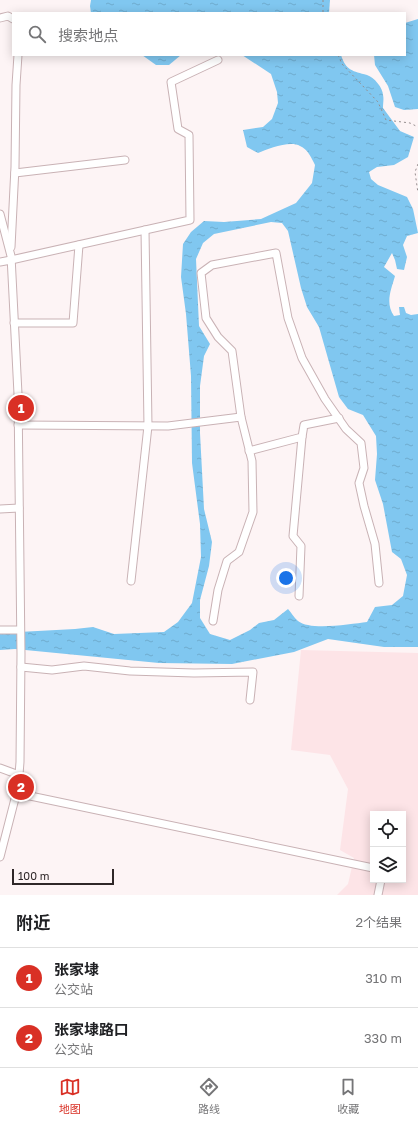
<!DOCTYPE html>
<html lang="zh">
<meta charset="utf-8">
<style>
:root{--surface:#fff;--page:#f2f2f2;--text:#202124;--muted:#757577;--line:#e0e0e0;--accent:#d93025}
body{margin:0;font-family:"Golos Text","Noto Sans SC",sans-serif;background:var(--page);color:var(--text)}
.controls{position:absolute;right:12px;bottom:12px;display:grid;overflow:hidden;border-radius:0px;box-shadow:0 2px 10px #0003}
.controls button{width:36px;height:36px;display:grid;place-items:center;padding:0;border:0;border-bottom:1px solid var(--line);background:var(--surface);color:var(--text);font:20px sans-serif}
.scale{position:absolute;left:12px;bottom:10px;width:102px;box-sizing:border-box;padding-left:4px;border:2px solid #2f2728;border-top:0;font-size:11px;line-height:14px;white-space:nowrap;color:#2f2728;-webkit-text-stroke:3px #fdf4f5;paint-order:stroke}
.you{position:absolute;left:286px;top:578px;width:14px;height:14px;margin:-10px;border:3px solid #fff;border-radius:50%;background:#1a73e8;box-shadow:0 0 0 6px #1a73e833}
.badge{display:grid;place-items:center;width:26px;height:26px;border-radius:50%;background:var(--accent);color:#fff;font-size:13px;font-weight:700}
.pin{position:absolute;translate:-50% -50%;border:2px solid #fff;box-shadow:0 1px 4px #0006}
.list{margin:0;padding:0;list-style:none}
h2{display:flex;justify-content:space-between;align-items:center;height:52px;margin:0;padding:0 16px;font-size:17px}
h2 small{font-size:13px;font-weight:400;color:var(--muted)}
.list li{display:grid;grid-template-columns:26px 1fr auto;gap:12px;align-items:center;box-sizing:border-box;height:60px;padding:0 16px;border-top:1px solid var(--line)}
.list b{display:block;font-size:15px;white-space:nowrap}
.list p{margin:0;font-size:13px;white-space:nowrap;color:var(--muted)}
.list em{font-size:13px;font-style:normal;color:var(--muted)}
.icon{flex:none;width:22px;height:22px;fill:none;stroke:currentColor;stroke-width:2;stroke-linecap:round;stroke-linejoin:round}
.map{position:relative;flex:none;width:418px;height:895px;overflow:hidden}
.search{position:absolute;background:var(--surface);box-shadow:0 2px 10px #0003;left:12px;right:12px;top:12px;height:44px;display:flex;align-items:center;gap:10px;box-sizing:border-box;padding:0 14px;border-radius:0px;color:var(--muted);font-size:15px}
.sheet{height:172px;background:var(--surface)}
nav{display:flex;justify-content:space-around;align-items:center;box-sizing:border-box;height:56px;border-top:1px solid var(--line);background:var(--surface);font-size:11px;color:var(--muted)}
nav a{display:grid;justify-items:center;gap:2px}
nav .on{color:var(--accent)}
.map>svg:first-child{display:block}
.built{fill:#fde4e7;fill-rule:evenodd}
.water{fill:url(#water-ripples);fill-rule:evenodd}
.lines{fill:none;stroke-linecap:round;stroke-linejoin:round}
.street-casing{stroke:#c9b2b5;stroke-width:9}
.path{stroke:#958d8e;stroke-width:1;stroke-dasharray:2 3;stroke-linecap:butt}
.street{stroke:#fff;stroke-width:7}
</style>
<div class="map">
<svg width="418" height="895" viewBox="0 0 418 895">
<defs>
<pattern id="water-ripples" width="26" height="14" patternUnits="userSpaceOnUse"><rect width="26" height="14" fill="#80c7f0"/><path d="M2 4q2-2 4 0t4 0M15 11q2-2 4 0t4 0" fill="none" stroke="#6fabce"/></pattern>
</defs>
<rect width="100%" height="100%" fill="#fdf4f5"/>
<path class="built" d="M301,650L418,653V895H337L348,884L354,858L340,850L348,789L330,755L291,750ZM373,814H403V880H373Z"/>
<g class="water">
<path d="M91,0H330L329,13H91L90,6Z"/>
<path d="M418,19V109L404,110L395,107L388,86L375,65L374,55H405V23Z"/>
<path d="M142,55H181L169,65H156Z"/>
<path d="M242,55H341C346,71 353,71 367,75C374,77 383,88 383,95C384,99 383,103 383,108L400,131L414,137L408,157L394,165L377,167L369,172L371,179L378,185L407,197L413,209L418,233L407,236L403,245L407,257L404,270L397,269L395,260L392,253L384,267L395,276C391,290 385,303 394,316L400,315L399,307H404L406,313L411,315L418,314V647H384L328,639L294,652L232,664L159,663L15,649L0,650V633L75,629L93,627L114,634L164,632L178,622L192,603L201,557L200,524L192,463L191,376L186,314L181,277L183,244L191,232L204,221L224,222L261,219L296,203L312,183L315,165C312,159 308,149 300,146C290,140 268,149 258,153L247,147L243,130L263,127L272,119L278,103L277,92L271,74ZM271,222L282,223L288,231L301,288L307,307L319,327L339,397L348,409L363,415L376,436L377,454L375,480L383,504L392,552L401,559L407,575L403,596L392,605L375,607L367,622C351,624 310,631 298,621C294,618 291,612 288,609L274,620L259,623L250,630L230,640L210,634L200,618V600L209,566L212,542L204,509L200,433V386L204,356L210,344L199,326L196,259L203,243L214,234Z"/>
</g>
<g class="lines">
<g class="street-casing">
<g id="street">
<path d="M0,18L8,16L13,19"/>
<path d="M15,173L125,160"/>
<path d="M0,214L11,256L18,394L21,654L20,762L18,787L0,857"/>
<path d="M11,247L15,167L16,85L18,55"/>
<path d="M0,262L11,260L190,220L189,135L178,129L171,82L218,60"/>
<path d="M14,323H73L79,245"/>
<path d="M18,425L168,426L241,417"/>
<path d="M249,451L302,437L304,425L339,418"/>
<path d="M0,509L19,508"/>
<path d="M131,581L148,426L145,230"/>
<path d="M299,596L301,546L293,536L302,437"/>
<path d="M213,621L218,590L227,561L239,552L253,512L252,461L241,417L232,351L218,337L206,318L201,273L212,265L276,253L288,318L302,358L325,399L346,429L361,443L364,468L359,483L364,506L375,544L379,583"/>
<path d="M0,630H20"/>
<path d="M21,667L52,670L84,666L130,671L194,673L253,672L250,700"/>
<path d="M0,768L19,775"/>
<path d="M16,793L373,868"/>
<path d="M378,895L381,880"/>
</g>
</g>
<g class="path">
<path d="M323,0V13"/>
<path d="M338,55L342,64L378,102L386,120L410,123L418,127"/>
<path d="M418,164L415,172L418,193"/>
</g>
<use href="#street" class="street"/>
</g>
</svg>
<div class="controls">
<button><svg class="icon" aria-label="locate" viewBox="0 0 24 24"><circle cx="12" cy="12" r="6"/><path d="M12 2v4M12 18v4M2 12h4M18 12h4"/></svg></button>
<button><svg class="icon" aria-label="layers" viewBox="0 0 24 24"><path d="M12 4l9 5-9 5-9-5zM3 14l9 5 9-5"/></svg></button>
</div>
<div class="scale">100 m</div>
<div class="you"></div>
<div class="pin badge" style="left:21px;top:408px">1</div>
<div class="pin badge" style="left:21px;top:787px">2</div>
<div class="search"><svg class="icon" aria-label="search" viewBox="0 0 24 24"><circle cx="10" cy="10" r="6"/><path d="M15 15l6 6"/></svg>搜索地点</div>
</div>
<section class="sheet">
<h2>附近<small>2个结果</small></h2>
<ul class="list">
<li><span class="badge">1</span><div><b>张家埭</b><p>公交站</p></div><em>310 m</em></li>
<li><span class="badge">2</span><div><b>张家埭路口</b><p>公交站</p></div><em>330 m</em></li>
</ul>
</section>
<nav>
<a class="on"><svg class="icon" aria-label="map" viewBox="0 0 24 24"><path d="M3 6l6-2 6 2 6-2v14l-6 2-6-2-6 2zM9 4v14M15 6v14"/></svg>地图</a>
<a><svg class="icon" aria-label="directions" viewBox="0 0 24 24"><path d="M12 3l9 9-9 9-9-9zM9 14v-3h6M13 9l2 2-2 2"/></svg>路线</a>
<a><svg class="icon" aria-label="saved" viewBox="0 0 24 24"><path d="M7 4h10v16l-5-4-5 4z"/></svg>收藏</a>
</nav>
